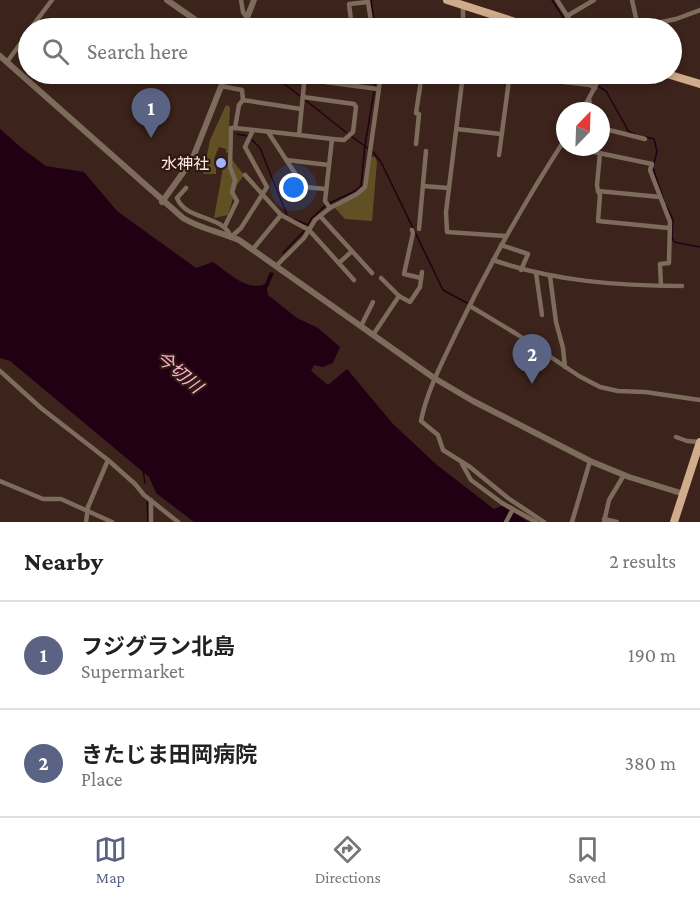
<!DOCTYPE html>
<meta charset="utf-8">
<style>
:root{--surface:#fff;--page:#f6f6f6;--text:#222;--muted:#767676;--line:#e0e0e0;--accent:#5b6385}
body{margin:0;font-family:"Crimson Pro","Noto Sans JP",serif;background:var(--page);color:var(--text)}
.compass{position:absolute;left:556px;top:102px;width:54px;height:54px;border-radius:50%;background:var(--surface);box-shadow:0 3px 9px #0003;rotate:23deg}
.you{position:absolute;left:294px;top:188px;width:21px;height:21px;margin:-15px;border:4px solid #fff;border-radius:50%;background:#1a73e8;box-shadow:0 0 0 9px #1a73e833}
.badge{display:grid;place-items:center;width:39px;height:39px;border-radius:50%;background:var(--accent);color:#fff;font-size:20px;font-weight:700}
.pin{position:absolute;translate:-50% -50px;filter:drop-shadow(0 2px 3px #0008)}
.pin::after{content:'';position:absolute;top:32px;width:21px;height:18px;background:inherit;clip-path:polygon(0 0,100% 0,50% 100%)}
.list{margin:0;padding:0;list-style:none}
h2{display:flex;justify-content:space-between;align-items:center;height:78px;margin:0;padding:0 24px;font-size:26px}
h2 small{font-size:20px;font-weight:400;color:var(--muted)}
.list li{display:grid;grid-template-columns:39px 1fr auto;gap:18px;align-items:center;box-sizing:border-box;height:108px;padding:0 24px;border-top:2px solid var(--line)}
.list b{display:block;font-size:22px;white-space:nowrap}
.list p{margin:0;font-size:20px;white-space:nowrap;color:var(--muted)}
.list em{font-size:20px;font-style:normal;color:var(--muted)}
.icon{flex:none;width:33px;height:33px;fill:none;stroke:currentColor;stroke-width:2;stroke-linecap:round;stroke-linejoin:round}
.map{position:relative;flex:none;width:700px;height:522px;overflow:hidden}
.search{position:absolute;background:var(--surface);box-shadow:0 3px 9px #0003;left:18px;right:18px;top:18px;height:66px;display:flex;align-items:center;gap:15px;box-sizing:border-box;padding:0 21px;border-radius:33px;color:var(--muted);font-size:22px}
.sheet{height:294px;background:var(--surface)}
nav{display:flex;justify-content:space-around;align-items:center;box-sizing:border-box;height:84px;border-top:2px solid var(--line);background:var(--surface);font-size:16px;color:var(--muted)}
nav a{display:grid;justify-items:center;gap:3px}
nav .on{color:var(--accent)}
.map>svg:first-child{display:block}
.green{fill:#615023}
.water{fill:#220014}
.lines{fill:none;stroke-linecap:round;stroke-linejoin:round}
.stream{stroke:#220014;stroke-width:1.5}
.minor{stroke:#7d6b5c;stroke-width:4.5}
.tertiary{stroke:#7d6b5c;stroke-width:6}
.primary{stroke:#d0ac8c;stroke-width:8}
.poi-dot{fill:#a1b3fd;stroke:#311911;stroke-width:2}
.labels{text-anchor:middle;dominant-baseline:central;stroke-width:4.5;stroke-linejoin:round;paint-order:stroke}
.poi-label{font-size:16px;fill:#fbe9e4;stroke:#311911;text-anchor:end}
.water-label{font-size:18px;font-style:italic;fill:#fcafd5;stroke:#311911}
</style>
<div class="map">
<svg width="700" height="522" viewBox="0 0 700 522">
<rect width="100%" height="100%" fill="#3c231b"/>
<g class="green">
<path d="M226,105L230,107L228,152L226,153V149L219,147L214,159L216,166V174H203L210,140Z"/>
<path d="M230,157L244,175L237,185L228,215L214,218L223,168L227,166Z"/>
<path d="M371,157H375L377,162L372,221L345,219L335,208L366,189Z"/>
</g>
<path class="water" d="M0,129L24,150L46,166L84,172L117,211L196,268L213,262C228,272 247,292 265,284L270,272L274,273L267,289L268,295L297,318L318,328L340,347L333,363L323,367L314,365L311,371L328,385L347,369L393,424L437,465L494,509L502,506L529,522H194L156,493L149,477L10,361L0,358Z"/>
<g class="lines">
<g class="stream">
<path d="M371,0L375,28"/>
<path d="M552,0L570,28"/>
<path d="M271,74L300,96"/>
<path d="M589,74L593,83L606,91L629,132L635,134"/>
<path d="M304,99L347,133"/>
<path d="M237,134L247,136"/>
<path d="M351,136L369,149"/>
<path d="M646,137L654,139L657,151L654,164"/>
<path d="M251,139L260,148L287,215"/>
<path d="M373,152L381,162L443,290L467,303"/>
<path d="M653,168L664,201"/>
<path d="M330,203L355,191L361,186L365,145L377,74"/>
<path d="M666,205L673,220L672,237L674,242L700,247"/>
<path d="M293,219L308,225L311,219L326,205"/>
<path d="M283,253L306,229"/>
<path d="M143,470L145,483"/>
<path d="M147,502L148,522"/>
</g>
<g class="minor">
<path d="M241,0L243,12L247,18"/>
<path d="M557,0L575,28"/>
<path d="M632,0L638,27"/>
<path d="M368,2L372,28"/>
<path d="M463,6V28"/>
<path d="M567,16L594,0"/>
<path d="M31,28L52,0"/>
<path d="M352,28L349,4L368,2"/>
<path d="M633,28L676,19L700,10"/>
<path d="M7,62L28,33"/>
<path d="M305,74L299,135L332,139L325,201L330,208"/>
<path d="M309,74L322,75"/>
<path d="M423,74L486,81L509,80L521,77L590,85L595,88"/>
<path d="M463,74L446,212L447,232L505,236"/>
<path d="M325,82L378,89"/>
<path d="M221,86L242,90L243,100L239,105L235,128L299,135"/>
<path d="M303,97L354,104L356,107L353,132L344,140L332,139"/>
<path d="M589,99L591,111"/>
<path d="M243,100L301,109"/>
<path d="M582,111L602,74"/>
<path d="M601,128L645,139"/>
<path d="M457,129L501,134"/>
<path d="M268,132L304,187L326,189"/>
<path d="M416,144L419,114L416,113L422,74"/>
<path d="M570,147L652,164L650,170L670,222L669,263L660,264L661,286"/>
<path d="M499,155L509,80"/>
<path d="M286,160L329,165"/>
<path d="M245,175L281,215L253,249"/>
<path d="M423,186L449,188"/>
<path d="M186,188L177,198C186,221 222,214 231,237L241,228L267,187L245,147L253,130"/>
<path d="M598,191L597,185L600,153"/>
<path d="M660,197L598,191L600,195L598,221L669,228"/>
<path d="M281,215L309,230L354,280"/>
<path d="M320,216L372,273"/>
<path d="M225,226L237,201L232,192L235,180L230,167L231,128H235"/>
<path d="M419,229L426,151"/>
<path d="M412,230L413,233L404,274L421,278"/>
<path d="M501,245L528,254L521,270"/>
<path d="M493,260C554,281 618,286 682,286"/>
<path d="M339,263L351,252"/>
<path d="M276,266L304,238L315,220L330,208L357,194L365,187L381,74"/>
<path d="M536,273L542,315"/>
<path d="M550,276L556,322L563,348L565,367"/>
<path d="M381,278L399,296"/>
<path d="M470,306L515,333L579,376L600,387L618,391L645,392L700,400"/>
<path d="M361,326L373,302"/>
<path d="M373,335L399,296L410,302L420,287L422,272"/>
<path d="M0,371L41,408L108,460L135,484L144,495L178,522"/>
<path d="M676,437L687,441L700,442"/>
<path d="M462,464L471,480L502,503L536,522"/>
<path d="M0,481L43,499H61L112,522"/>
<path d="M151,500V522"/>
<path d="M604,519L617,522"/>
<path d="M86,522L88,507L108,460"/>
<path d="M506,522L513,509"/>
<path d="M544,522L508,498L470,467L443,450L438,435L421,421C427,390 444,359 457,331C489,265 525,201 565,139"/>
<path d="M572,522L590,461"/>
<path d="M604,522L609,500L624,475"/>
</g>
<g class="tertiary">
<path d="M167,0L207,28"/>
<path d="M243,28L254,0"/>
<path d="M0,56L183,218C201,229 220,232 239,240L434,378L473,401L590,461L629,477L684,494"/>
<path d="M162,202L192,160L226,74"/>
</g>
<g class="primary">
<path d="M447,0L534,28"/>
<path d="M667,74L700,84"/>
<path d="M674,522L700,442"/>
</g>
</g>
<circle class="poi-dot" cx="221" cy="163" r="6"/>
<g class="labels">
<g class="poi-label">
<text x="209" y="163">水神社</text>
</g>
<g class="water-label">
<text transform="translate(179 372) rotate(40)">今切川</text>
</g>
</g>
</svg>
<svg class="compass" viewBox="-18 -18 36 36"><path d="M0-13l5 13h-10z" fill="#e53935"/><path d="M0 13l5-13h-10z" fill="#767676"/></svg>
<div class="you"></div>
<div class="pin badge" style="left:151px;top:138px">1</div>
<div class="pin badge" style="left:532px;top:384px">2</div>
<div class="search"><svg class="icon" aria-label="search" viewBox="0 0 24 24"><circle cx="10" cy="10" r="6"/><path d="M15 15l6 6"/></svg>Search here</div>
</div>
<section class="sheet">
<h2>Nearby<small>2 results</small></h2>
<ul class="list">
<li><span class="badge">1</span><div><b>フジグラン北島</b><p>Supermarket</p></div><em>190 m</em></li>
<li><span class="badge">2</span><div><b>きたじま田岡病院</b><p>Place</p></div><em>380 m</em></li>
</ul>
</section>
<nav>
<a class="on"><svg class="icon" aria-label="map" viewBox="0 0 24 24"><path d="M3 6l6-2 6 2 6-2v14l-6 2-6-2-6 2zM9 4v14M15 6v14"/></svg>Map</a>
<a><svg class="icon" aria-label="directions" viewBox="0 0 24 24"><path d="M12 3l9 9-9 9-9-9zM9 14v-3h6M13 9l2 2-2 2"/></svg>Directions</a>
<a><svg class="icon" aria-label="saved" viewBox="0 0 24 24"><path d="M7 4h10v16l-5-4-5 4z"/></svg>Saved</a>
</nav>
